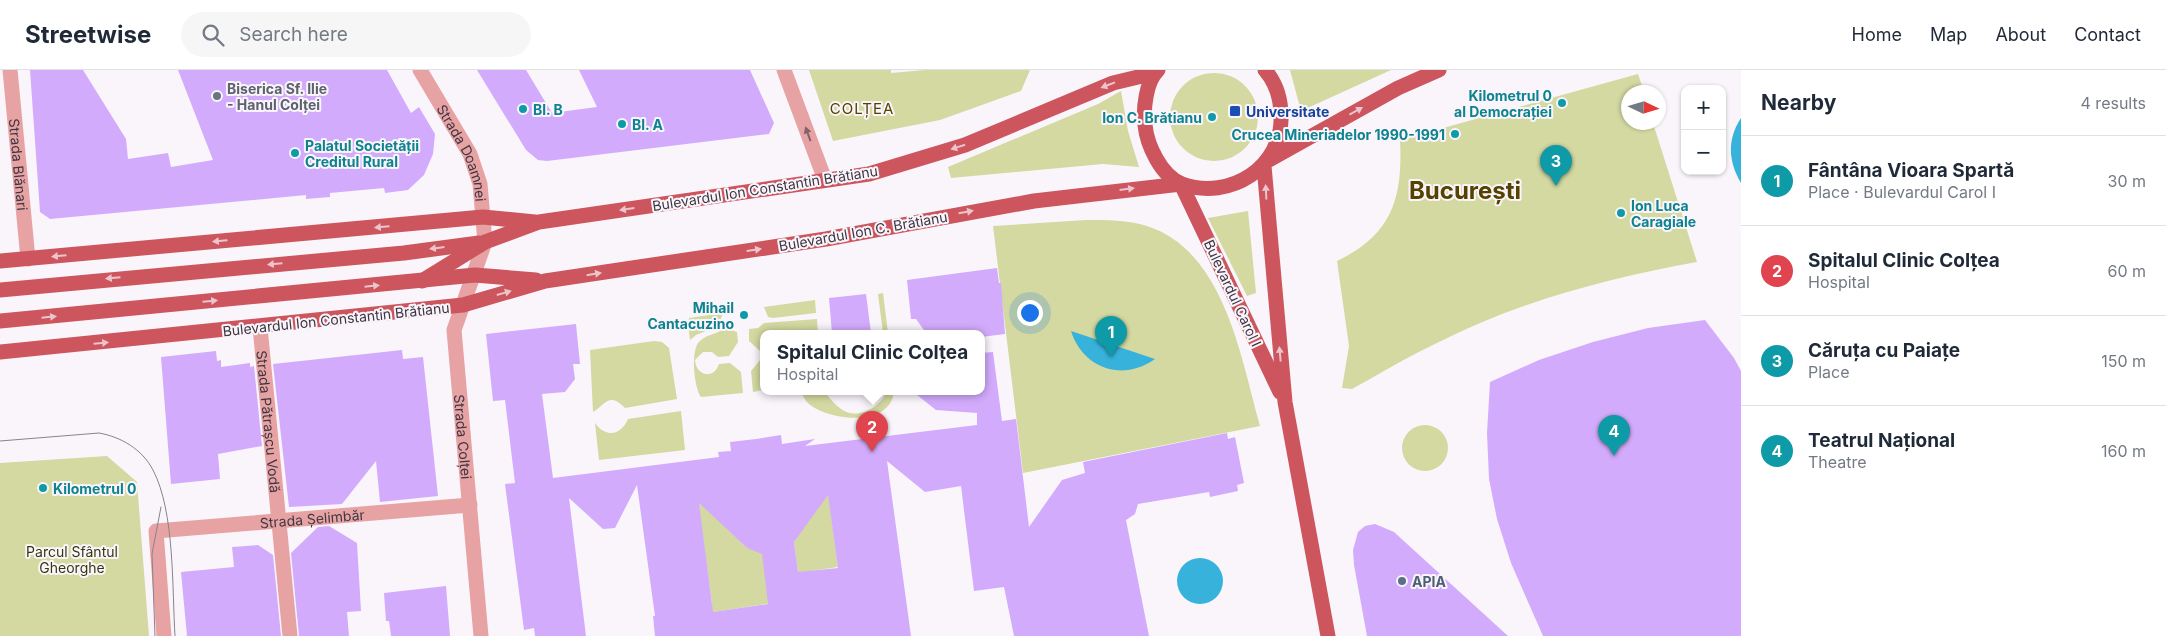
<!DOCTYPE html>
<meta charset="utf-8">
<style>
:root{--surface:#fff;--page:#f6f6f7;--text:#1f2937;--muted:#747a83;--line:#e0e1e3;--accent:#0b8043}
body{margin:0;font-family:Inter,sans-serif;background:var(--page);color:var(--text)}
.controls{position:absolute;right:15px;top:15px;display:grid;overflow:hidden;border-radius:10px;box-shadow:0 1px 4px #0004}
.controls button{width:45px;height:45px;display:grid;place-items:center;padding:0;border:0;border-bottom:1px solid var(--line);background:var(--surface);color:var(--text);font:25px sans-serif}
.compass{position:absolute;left:1621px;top:15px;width:45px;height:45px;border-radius:50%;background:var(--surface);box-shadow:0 1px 4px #0004;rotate:94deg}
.you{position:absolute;left:1029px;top:242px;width:18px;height:18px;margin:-12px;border:4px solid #fff;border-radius:50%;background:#1a73e8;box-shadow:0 0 0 8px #1a73e833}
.badge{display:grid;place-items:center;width:32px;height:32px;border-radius:50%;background:var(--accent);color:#fff;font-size:16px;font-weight:700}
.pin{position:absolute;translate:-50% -41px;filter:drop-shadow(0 1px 2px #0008)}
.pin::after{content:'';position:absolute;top:26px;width:18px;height:15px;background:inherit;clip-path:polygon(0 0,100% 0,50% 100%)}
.popup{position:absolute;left:760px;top:260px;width:225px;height:65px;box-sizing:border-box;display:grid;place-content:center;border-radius:10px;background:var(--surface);filter:drop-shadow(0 1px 4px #0005);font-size:16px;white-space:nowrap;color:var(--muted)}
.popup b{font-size:19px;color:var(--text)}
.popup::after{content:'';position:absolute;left:50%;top:100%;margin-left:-10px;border:10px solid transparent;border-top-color:var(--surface)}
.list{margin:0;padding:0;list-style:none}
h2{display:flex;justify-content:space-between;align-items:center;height:65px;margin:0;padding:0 20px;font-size:21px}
h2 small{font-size:16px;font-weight:400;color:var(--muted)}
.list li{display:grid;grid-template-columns:32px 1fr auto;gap:15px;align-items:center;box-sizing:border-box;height:90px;padding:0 20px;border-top:1px solid var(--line)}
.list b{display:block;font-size:19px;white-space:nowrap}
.list p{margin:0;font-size:16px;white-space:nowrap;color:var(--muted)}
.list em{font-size:16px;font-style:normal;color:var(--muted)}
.icon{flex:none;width:28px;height:28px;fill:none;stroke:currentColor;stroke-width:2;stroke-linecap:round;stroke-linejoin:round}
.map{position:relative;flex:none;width:1741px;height:566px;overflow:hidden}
header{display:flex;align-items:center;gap:30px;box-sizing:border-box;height:70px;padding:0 25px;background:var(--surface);border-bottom:1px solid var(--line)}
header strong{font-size:24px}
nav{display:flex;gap:28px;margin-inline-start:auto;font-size:18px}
.search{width:350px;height:45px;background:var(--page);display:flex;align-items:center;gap:12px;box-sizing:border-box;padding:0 18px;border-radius:28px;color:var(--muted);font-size:19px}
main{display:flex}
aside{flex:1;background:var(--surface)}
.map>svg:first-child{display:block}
.green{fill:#d3d9a1}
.water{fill:#37b3db}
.building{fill:#d3abfc;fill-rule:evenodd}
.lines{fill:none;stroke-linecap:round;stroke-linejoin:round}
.street{stroke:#e7a3a3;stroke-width:15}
.primary{stroke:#cd555d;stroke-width:15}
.tram{stroke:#89828b;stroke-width:1}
.oneway{fill:#ecc5cc}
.oneway2{fill:#826269}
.worship-dot{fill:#6b7280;stroke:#faf5fb;stroke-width:2}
.culture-dot{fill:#0f9aa8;stroke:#faf5fb;stroke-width:2}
.transit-dot{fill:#1a4fb4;stroke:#faf5fb;stroke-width:2}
.service-dot{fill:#5c6f8a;stroke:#faf5fb;stroke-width:2}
.labels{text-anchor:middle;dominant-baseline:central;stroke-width:4;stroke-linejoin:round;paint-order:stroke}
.worship-label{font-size:14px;font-weight:bold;fill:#5b616d;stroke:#faf5fb;text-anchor:start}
.culture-label{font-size:14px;font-weight:bold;fill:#0d838f;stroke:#faf5fb;text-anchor:start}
.transit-label{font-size:14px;font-weight:bold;fill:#164399;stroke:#faf5fb;text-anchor:start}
.street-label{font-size:14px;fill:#3f3642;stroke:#faf5fb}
.park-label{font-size:14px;fill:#35380f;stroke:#faf5fb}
.service-label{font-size:14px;font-weight:bold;fill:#4e5e75;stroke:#faf5fb;text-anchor:start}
.neighbourhood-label{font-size:15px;letter-spacing:1px;fill:#564200;stroke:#faf5fb}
.town-label{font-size:24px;font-weight:bold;fill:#564200;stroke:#faf5fb}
</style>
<header>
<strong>Streetwise</strong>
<div class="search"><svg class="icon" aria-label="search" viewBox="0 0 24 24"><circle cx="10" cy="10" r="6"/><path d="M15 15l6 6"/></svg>Search here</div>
<nav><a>Home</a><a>Map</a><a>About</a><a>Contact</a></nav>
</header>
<main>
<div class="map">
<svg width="1741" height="566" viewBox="0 0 1741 566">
<rect width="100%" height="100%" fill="#faf5fb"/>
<g class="green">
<path d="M809,0H891V3L925,0H1030L1021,21L940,50L833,71Z"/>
<path d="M1290,0H1391L1301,41Z"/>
<circle cx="1214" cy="47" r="44"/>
<path d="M1638,4L1644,22H1628V52L1653,53L1697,192C1609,208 1520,231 1439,272C1409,286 1381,303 1352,319L1342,318L1349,276L1337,191C1392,165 1403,128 1400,70Z"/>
<path d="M1121,21L1128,61L1139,97L1103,94L951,108L948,97L1098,34Z"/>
<path d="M1248,141L1256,223L1247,226L1208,148Z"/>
<path d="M1086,150C1107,150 1128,150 1147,156C1225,181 1241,289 1260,356L1023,403L993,156Z"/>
<path d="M883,223L888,263H883L878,224Z"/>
<path d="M815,230L816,243L773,248L768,247L764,237Z"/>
<path d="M723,243L718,256L696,265L690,270L688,253L689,248Z"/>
<path d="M817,249L818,263H763V281H760L749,271V259L758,258L764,253Z"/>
<path d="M725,258L737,262L738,272L729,286L718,287L712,282H703L695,290C696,306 714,310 719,294L730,293L741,302L743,323L701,327C694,318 690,278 700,271C707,264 718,264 725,258Z"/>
<path d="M654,271L662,272L669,278L677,329L625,338C609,321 605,335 593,342L590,280Z"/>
<path d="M761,289H763V320L753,322L751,301Z"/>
<path d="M800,321H824C829,327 834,334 841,339C857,351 881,337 887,321H894C891,360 822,350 806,331C804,328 802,324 800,321Z"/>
<path d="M681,341L685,380L599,390L595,353C597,355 599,359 604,361C614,367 624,359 628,349Z"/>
<circle cx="1425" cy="378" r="23"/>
<path d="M107,386L137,412L149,566H0V393Z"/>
<path d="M827,414L838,497L798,503L794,472Z"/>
<path d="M698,431L747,478L762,482L779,532L701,544L712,534Z"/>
</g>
<g class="water">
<path d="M1741,48V113C1728,91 1727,69 1741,48Z"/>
<path d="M1071,261L1155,289C1123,312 1083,299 1071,261Z"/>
<circle cx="1200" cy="511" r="23"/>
</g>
<g class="building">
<path d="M30,0H83L126,69L128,89L168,83L171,97L213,90L178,0H387L411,43L419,37L435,64L433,84L424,105L408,120L385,123L384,118L330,123V127L306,129V125L50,149L40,142Z"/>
<path d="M477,0H526L552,43L597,37L579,0H750L774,53L769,64L547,91L538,90L526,80Z"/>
<path d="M997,198L999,213H1001L1005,264L981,267V263H926L916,249H911L907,210Z"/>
<path d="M866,224L871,263H832L829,228Z"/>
<path d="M1705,250L1734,288L1741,301V566H1543L1511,493L1497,449L1489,409L1487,363L1490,312L1539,290L1593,272L1648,258Z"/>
<path d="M576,254L580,294H573L575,309L565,322L542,324L553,408L719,387L718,382L731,381L730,372L756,369L781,365L782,374L815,369L805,376L977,355V343L936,340L912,321H981V283L993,282L1002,351L1016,349L1029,457L1062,410L1085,403L1083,392L1227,363L1228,369L1235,367L1244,413L1237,415L1238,421L1210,427L1209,422L1138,434L1135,444L1126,450L1149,566H1014L1004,517L974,521L961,416L925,422L887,391L911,566H655L653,546H655L637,415L615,458L603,459L569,428L586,566H535L534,558L524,560L505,414L515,413L505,330L493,331L486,264ZM828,425L838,498L798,502L794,472ZM699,433L747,478L762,484L768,534L713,542Z"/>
<path d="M402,280L403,289L423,287L438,426L380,432L376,391L342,434L289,437L273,294Z"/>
<path d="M216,281L217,291L221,290V297L250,293V297L254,296L262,376L218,384L220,409L171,414L161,287Z"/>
<path d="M1375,454L1394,462L1508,566H1367L1354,495L1353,480L1358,462L1365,456Z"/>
<path d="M329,456L357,473L361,541L347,542L349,566H299L291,483L318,457Z"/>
<path d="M258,475L273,485L281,566H187L181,502L234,497L232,477Z"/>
<path d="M446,516L450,566H391L389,551H386L384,523Z"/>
</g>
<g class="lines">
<g class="street">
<path id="s1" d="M10,0L28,189"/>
<path id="s2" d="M420,0L470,84L480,114L485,172L454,260L481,566"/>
<path d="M784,0L825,110"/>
<path id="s3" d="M260,257L290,566"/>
<path id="s4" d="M164,566L156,461L470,435"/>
</g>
<g class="primary">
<path d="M1158,0C1146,11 1143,39 1145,55C1147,75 1161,106 1182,114C1230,131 1283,97 1281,46C1281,29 1276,13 1265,0"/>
<path d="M1269,90L1398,18L1439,0"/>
<path d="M1264,96L1285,332L1328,566"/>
<path d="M1181,114L1280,322"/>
<path d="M0,191L483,147L535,152"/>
<path d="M422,211L485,172L539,152L869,104L965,75L1113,13L1155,3"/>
<path d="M0,220L404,183L479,173"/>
<path d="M0,251L475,205L536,210"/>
<path d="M0,282L463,235L545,211L826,169L1034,131L1181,114"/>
</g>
<g class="tram">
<path d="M0,371L99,363C121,367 142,379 153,400C175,442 172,519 175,566"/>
<path d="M155,566L152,484L161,437"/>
</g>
</g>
<defs><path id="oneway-solid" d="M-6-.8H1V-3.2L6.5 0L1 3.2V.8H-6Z" transform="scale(1.25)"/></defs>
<g class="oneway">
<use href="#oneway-solid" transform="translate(1108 15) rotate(159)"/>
<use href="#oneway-solid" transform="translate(1356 41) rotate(-29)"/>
<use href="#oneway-solid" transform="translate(958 77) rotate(162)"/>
<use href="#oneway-solid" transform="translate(1127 119) rotate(-7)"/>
<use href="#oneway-solid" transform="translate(1266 122) rotate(-93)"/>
<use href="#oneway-solid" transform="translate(627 139) rotate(172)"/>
<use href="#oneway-solid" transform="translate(966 142) rotate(-10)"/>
<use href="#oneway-solid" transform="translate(382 157) rotate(175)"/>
<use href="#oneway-solid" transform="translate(220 171) rotate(175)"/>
<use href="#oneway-solid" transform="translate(437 178) rotate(173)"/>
<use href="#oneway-solid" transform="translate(754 180) rotate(-8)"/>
<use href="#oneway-solid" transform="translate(59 186) rotate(175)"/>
<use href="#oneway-solid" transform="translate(275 194) rotate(175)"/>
<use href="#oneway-solid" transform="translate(594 204) rotate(-9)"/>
<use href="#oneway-solid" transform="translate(113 208) rotate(175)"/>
<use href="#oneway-solid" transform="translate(372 216) rotate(-6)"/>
<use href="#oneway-solid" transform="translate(504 223) rotate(-16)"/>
<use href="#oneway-solid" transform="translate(210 231) rotate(-5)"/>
<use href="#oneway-solid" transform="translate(49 247) rotate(-6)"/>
<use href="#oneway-solid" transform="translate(101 273) rotate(-5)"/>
<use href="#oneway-solid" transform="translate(1280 284) rotate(-95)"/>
</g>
<use class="oneway2" href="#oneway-solid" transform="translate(808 64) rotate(-110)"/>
<circle class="worship-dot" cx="217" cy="26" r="5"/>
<g class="culture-dot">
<circle cx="1562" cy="33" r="5"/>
<circle cx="523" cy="39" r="5"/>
<circle cx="1212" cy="47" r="5"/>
<circle cx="622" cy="54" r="5"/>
<circle cx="1455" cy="64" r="5"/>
<circle cx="295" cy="83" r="5"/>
<circle cx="1621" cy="143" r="5"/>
<circle cx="744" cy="245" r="5"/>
<circle cx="43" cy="418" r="5"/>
</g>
<rect class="transit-dot" x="1229" y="35" width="12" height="12" rx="2.5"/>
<circle class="service-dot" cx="1402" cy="511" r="5"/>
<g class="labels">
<g class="worship-label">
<text x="227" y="18">Biserica Sf. Ilie<tspan x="227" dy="16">- Hanul Colței</tspan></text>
</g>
<g class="culture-label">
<text x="1552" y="25" text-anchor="end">Kilometrul 0<tspan x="1552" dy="16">al Democrației</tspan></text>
<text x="533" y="39">Bl. B</text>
<text x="1202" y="47" text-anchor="end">Ion C. Brătianu</text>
<text x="632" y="54">Bl. A</text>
<text x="1445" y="64" text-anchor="end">Crucea Mineriadelor 1990-1991</text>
<text x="305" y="75">Palatul Societății<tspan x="305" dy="16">Creditul Rural</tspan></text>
<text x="1631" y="135">Ion Luca<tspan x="1631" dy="16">Caragiale</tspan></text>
<text x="734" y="237" text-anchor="end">Mihail<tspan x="734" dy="16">Cantacuzino</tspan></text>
<text x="53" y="418">Kilometrul 0</text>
</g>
<g class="transit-label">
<text x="1246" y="41">Universitate</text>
</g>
<g class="street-label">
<text stroke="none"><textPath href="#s2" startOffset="94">Strada Doamnei</textPath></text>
<text stroke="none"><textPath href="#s1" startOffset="95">Strada Blănari</textPath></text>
<text transform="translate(765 118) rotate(-9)">Bulevardul Ion Constantin Brătianu</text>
<text transform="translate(863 161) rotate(-10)">Bulevardul Ion C. Brătianu</text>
<text transform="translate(1233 223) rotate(65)">Bulevardul Carol I</text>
<text transform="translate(336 249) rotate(-6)">Bulevardul Ion Constantin Brătianu</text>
<text stroke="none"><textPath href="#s3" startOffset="95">Strada Pătrașcu Vodă</textPath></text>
<text stroke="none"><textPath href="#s2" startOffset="388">Strada Colței</textPath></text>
<text stroke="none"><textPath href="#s4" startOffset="262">Strada Șelimbăr</textPath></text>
</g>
<g class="park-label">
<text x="72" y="481">Parcul Sfântul<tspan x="72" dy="16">Gheorghe</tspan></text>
</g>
<g class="service-label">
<text x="1412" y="511">APIA</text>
</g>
<g class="neighbourhood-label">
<text x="862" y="38">COLȚEA</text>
</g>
<g class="town-label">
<text x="1465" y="120">București</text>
</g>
</g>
</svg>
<div class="controls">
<button>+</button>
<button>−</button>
</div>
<svg class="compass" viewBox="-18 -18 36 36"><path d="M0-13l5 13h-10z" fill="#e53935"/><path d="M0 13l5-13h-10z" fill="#747a83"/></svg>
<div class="you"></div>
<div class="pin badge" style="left:1111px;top:287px;background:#0f9aa8">1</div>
<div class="pin badge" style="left:872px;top:382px;background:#e0444e">2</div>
<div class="popup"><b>Spitalul Clinic Colțea</b>Hospital</div>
<div class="pin badge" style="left:1556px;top:116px;background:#0f9aa8">3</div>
<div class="pin badge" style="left:1614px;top:386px;background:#0f9aa8">4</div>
</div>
<aside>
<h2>Nearby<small>4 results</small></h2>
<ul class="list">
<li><span class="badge" style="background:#0f9aa8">1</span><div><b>Fântâna Vioara Spartă</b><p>Place · Bulevardul Carol I</p></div><em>30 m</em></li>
<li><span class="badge" style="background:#e0444e">2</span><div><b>Spitalul Clinic Colțea</b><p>Hospital</p></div><em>60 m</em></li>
<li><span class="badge" style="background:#0f9aa8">3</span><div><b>Căruța cu Paiațe</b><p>Place</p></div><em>150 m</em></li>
<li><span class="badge" style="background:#0f9aa8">4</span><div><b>Teatrul Național</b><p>Theatre</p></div><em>160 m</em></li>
</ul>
</aside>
</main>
